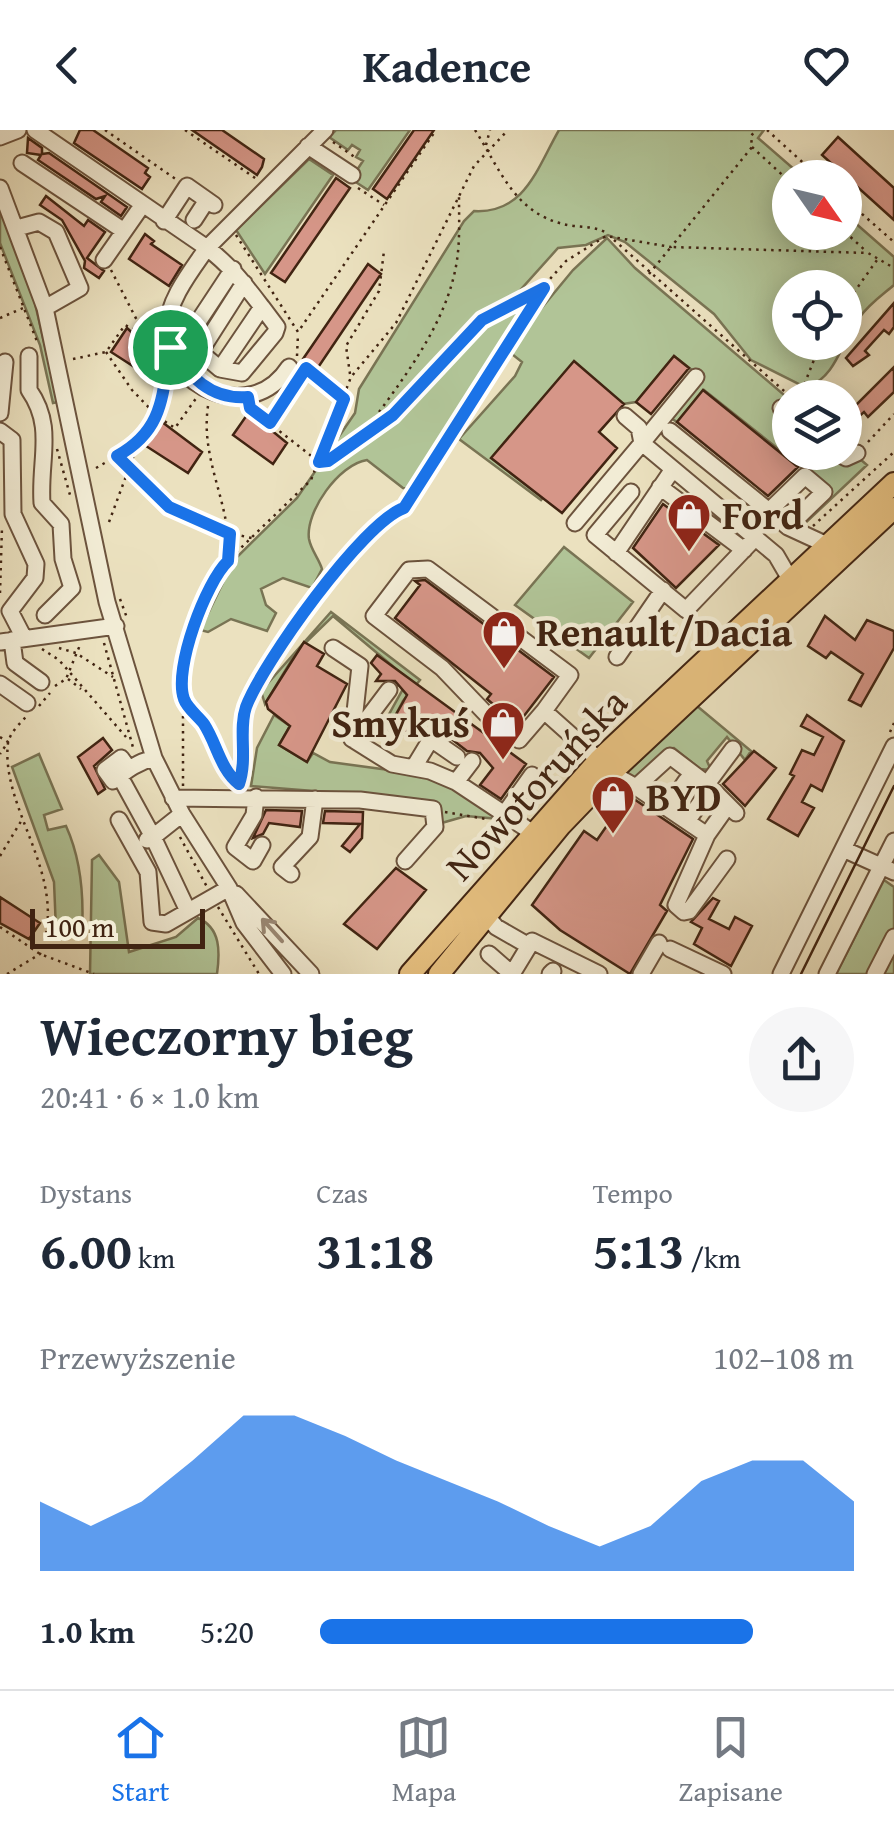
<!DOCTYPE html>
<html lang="pl">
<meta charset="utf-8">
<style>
body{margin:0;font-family:"Gentium Book Plus",serif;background:#f6f6f7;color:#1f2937;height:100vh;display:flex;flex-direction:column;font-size:38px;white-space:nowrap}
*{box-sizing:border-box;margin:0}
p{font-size:32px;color:#747a83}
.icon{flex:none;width:55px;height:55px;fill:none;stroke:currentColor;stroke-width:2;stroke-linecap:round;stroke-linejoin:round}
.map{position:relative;height:844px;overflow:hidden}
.side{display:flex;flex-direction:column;background:#fff;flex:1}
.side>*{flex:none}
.needle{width:65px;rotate:124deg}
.tools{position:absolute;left:772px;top:30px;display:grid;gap:20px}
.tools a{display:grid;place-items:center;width:90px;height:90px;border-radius:50%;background:#fff;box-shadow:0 5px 25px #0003;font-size:50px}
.scale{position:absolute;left:30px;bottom:25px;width:175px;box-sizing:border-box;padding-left:10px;border:5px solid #412412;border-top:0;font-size:28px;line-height:35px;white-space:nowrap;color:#412412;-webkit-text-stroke:8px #f2ecd5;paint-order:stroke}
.pin{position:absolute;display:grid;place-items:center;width:85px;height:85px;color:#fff;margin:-42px;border:5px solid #fff;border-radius:50%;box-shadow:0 2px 10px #0007}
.round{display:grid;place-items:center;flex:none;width:105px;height:105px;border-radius:52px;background:#f6f6f7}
.head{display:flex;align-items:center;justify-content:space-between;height:170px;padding:0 40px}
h1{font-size:55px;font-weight:700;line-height:75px}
.metrics{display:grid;grid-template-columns:repeat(3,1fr);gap:15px;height:170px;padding:10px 40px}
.metrics div{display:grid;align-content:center}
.metrics b{font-size:50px;font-weight:700}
.metrics small{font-size:28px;font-weight:400}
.metrics p{font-size:28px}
.chart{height:280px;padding:20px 40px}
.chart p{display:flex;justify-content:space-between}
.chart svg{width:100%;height:180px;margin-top:10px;fill:#1a73e8;opacity:.7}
ul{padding:0 40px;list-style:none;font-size:32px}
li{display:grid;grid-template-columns:160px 120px 1fr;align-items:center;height:75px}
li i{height:25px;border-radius:12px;background:#1a73e8}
header{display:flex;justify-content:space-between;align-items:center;height:130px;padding:0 40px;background:#fff;font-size:45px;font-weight:700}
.menu{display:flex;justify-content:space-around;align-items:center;height:140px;border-top:2px solid #e0e1e3;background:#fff;font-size:28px;color:#747a83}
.menu a{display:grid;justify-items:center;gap:5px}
.menu .current{color:#1a73e8}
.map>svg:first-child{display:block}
</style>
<header><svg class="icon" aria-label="back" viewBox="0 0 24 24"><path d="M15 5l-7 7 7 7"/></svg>Kadence<svg class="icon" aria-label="heart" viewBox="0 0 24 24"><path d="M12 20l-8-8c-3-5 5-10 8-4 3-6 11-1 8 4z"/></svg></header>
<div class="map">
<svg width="894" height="844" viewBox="0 0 894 844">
<rect width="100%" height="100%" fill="#ebe1bf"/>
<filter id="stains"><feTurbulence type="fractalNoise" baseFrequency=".002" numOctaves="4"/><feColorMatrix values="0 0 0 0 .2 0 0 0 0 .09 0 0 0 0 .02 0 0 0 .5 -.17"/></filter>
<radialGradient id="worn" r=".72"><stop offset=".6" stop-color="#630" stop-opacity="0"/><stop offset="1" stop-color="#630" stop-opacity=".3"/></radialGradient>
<!-- green -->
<path fill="#b1c497" stroke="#797454" stroke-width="2.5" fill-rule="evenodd" d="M336,0h74l-42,60 -17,-11 12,-18 -7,-4 4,-7 -8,-5 -4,5 -19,-13z
M559,0h205l-6,8 45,39 -13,1v54h55v-18l49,43v28c-13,11 -25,19 -35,33 -19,26 -21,56 -52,70l-56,-28 -37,-46 -89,-72 -17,-7 -22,10 -28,3 -43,48 2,21 -77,124 -19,49 -18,-2 -36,-28c-28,4 -62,52 -58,79 2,11 10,20 13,30l-10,19 -29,-10 -22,11 5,16 10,8 -9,18 -36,-12 -23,13 -8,-2 34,-70 63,-62 58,-85 4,-24 105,-168 10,-10c51,3 63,-43 85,-81zM790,158h55v54h-55z
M309,29l24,16 -68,99 -29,-44z
M0,76l33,89 25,107 -5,1 -13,-58 -40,-102z
M607,108l28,30 155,132v52h55v-6l22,19 -67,63 -2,-4 33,-33 -127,-101 -27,32 -6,-4 32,-39 -29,-23 -38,46 -13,2 -82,96 -82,-61 56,-63 7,-14 -15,-12 66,-80z
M564,417l69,55 -44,56 -74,-53z
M331,482l89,68 -17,21 -20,38 -6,-3 27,-49 -2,-8 -6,9 -10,-4 2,-4 6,4 8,-10 -69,-58 -36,35 -32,53 -4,-13z
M697,576l54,45 -6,9 -18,-23 -20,24 4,9 -11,-1 -26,-21 -39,33h-7l-4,-12z
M274,585l16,11 -11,19 28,17 6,-9 17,9 96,13 28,12 46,32 -34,-3 -28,8v-5l-74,-24 -113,-9 6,-38z
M39,624l23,55 -18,6 4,15 18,-4c15,33 18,69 16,105l-26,-1 -2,-48 -42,-115z
M99,725l20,27 10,70 47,-15 22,-19c23,10 22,34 19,56h-127l2,-114z
M884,750l10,7v87h-58z"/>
<!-- building -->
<path fill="#d69688" stroke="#412412" stroke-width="2.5" d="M80,0h13l55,38 -3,5 5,4 -8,12 -68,-46z
M192,0h30l42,29 -2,8 -5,8z
M414,0h20l-47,69 -14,-10z
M838,7l56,51v32l-72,-65z
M28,8l14,10v6l7,-1 78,54 -6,9 -20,-14 4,-6 -9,3 -58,-39 3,-5 -14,-2z
M336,48l14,10 -65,94 -14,-9z
M46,66l38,30 4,-6 17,12 -18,26 17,13 -5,7 -15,-10 1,-7 -23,-41 -22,-15z
M145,104l9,7 -3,3 31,21 -13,21 -40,-27z
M368,134l13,10 -64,95 -14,-10z
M894,173v24l-5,7 -5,-4 -19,21 4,4 -16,11 -7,-8z
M127,198l37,34 -11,17 -42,-27z
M674,226l15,12 -38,46 -15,-12z
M574,231l50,43 -25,28 18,16 -55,65 -71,-55z
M894,237v25l-26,25 -4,-5 -7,6 -7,-7z
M703,260l95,77 -30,29 -91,-74z
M249,282l38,31 -14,21 -40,-29z
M162,292l40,30 -14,21 -42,-27z
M663,374l56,41 -43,43 -43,-40z
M425,450l129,97 -37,48 -30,-26 4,-5 -96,-76 25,-33 -5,-4z
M825,486l30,24 12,-20 27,11v17l-33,58 -12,-6 14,-26 -32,-22 -5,6 -18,-12z
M304,512l20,12 -7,12 30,18 -40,78 -28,-17 11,-19 -22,-17 -2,-7z
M377,525l149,109 -25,35 -21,-14 13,-17 -13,-15 -13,-2 -49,-38 -13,22 -16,-8 18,-32 -12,-14h-19l5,-7 -10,-11z
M807,585l37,26 -22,50 -11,-6 -9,17 12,6 -16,28 -30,-17 26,-43 -4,-2 12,-24 12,5 9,-18 -22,-11z
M103,608l9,12 -18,16 11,23 -7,5 -20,-37z
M754,621l22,17 -31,38 -22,-22z
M628,665l65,44 -33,66 7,6 -37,63 -70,-44 -28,-25 52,-74 13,9z
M266,680l36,1 -2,16 -31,-4 -6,11 -10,4z
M325,681l38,1 -1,26 -12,14 -8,-6 18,-22 -37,-1z
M396,738l30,22 -49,59 -33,-25z
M0,767l40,26 -11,16 -29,-16z
M713,768l6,3 -10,18 20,10 6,-12 17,9 -21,40 -37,-22 8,-16 -11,-6z"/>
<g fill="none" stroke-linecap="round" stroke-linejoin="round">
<defs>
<path id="minor" d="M35,0l172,118 118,-118
M0,7l18,-7
M308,16l44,29
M22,33l102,68
M0,58l45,120 62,294 47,156 28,56 47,74 15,35 39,51
M194,90l13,-20
M164,91l23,-35 27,19
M17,98l22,-6 17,10 24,56 -35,20
M104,130l37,-53
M244,153l-44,69 20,17 42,-62c-17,-22 -32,-42 -55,-59 -16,23 -40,53 -40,82 -2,55 83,97 122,37
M198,192l35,-53
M29,226v34c26,37 10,69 13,113l19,21 2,35 9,29 -27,27
M220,239l22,4 33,-40 2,-6 -15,-20
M696,247l-54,66 134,112 14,24
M781,278l9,7
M0,283l5,-51
M0,301l12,9 1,74 23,50 -1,14 -25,33 14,27
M670,301l99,80
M835,322l11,6 11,-5
M660,357l84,63
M631,362l-36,43 91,75 70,-73
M575,393l67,-80 -3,-15 -14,-12
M788,397l-19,-16 36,-35 19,16 -36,35 39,18
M616,423l57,-84
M12,510l3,23 26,19
M0,512l116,-16
M333,518l27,18 -8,73 40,25 38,7 26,11 77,51
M617,527l46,-67
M0,554l27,19
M544,581l26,-36 -142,-106 -19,1 -35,46 68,52 47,49 30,23 25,-29 55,49
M352,609l37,-49
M414,637l17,-28 26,18
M129,639l-8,-11 -16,12 8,11c13,-10 24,-19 41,-23
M611,643l25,14 34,-31 37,28 26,-35
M456,652l16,-21
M124,654l29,53 -6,3
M707,654l29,29
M636,657l71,48 -31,70 8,7 5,-1 38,-52
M256,667l-2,18 -19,32 18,14 9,-16
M173,668l187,2 73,9 2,18 -30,34
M668,677l18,-26
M505,683l27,-38
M182,684l-29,23 34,72
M119,690l29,52 4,50 14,2 63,-36
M688,690l17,-24
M707,705l17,-24
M843,719l51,23
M291,744l-9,-7 28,-30 5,-38
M236,764l75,80
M480,778l16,19 33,19
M670,819l53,25
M489,824l23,20
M512,844l20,-33 67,33
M550,844l3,-3
M641,844l18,-31
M781,844l113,-228
M827,844l67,-133
M875,844l19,-37"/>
<path id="major" d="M410,844l189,-214 295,-277
M439,844l122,-149 50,-52 283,-265"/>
</defs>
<!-- minor casing -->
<use href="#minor" stroke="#6c533d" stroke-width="19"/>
<!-- major casing -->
<use href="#major" stroke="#412412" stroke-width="24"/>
<!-- path -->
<path stroke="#412412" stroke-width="2.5" stroke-dasharray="2.5 5" stroke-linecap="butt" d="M105,0l72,50
M185,0l73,50
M475,0c25,39 39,82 88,94 14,4 33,1 45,10
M767,0l53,48
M333,12l23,16
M486,15l4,-15
M752,17l38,35
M358,58l26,17
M845,69l49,43
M845,102l22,20
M236,105l62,97 138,-202
M614,110l178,158
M0,117l38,97
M111,140l31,60
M649,144l22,-27 197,6 26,15
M845,175l32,-45
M0,188l23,-10
M106,222l26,38 25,26
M297,226l1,-22
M73,229l33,-7 19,-27 14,7 15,-14
M304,236l40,33
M350,244l-4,-28 33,-55 5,-40
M799,268l22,-56
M208,276c-8,55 23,96 21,153
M250,278l69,54 9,-1 65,-46 88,-95 62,-32
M158,285l8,-46
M271,291l34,-52
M366,300c36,-50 82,-107 91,-170 3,-20 2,-42 2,-63
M868,312l26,-28
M57,319l13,46
M117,327c39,42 77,70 135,81
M96,338l42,-24 20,-27 17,11 22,-31
M109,392l29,-78
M813,396l81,-74
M0,463l2,-66
M120,469l7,19
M104,513l30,108
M59,518l17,5 37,24
M42,519l17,11 67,77
M68,549l13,10
M55,556l11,-7 14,-34
M185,570c19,24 34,68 55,84
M39,576l11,-13
M890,602l4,-9
M0,607l8,5 -8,12
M238,655c11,-26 0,-52 8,-77 13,-41 119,-186 158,-200l146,-229 16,-18 40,-25 65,11 81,-100 -1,-11 5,-6
M183,656v-107l13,-64 22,-45 93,-90 40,-103 45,-54 78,-157 34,-36
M445,682l41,7
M180,707l27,50
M0,726l23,-38
M218,777l41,67
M0,797l40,27 54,20
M7,844l33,-20c31,-77 -40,-143 -32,-211 2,-10 11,-19 18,-26"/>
<!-- minor -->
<use href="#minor" stroke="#f2ecd5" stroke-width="15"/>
<!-- major -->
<use href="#major" stroke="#e6c080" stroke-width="20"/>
<!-- tram -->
<path stroke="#412412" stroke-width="2.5" d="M801,844l93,-188"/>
</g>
<!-- one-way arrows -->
<defs><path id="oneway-shaft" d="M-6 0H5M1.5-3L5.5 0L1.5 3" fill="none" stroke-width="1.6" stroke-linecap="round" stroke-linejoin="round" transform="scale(2.5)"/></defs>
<use stroke="#9a8874" href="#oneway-shaft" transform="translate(272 800) rotate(-132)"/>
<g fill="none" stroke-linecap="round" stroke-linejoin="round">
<defs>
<path id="route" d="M544,158l-140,220c-41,14 -142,156 -158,199 -8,23 2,51 -7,77 -19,-15 -22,-40 -35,-60 -6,-8 -17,-16 -20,-25 -11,-30 22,-117 44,-138l2,-27 -61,-27 -52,-51c47,-26 45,-60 53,-109 19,29 40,53 78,50l2,11 20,15 36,-55 38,31 -25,63 9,-1 65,-46 89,-95z"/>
</defs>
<!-- route casing -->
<use href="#route" stroke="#fff" stroke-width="20"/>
<!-- route -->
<use href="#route" stroke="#1a73e8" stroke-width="12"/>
</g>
<!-- icons -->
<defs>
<symbol id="shop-pin" viewBox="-11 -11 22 30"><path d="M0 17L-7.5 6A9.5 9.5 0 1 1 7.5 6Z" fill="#8f2418" stroke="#f2ecd5"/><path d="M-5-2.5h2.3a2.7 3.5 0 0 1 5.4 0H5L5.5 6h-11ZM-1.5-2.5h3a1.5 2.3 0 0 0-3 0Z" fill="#fff"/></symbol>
</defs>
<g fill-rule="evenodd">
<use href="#shop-pin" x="664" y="360" width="50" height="68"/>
<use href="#shop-pin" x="479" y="477" width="50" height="68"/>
<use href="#shop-pin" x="478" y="568" width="50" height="68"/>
<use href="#shop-pin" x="588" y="642" width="50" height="68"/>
</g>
<g text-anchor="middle" stroke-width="9" stroke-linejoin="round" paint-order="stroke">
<!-- poi labels -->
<g font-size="40" font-weight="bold" fill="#412412" stroke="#f2ecd5" text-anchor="start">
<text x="722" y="399">Ford</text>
<text x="536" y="516">Renault/Dacia</text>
<text x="470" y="607" text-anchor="end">Smykuś</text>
<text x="646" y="681">BYD</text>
</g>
<!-- street labels -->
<g font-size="40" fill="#412412" stroke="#f2ecd5">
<text transform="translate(536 654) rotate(-47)" y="14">Nowotoruńska</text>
</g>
</g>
<rect width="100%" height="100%" filter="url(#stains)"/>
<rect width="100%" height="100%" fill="url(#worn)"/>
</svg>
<div class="tools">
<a><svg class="needle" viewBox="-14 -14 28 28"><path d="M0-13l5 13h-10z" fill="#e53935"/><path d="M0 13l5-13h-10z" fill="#747a83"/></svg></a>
<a><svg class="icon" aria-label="locate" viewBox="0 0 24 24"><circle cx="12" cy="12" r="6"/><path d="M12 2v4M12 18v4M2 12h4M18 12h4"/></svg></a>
<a><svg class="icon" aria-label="layers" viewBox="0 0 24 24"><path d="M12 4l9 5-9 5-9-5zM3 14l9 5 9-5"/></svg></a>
</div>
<div class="scale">100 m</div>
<div class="pin" style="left:170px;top:217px;background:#1e9e55"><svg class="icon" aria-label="arrive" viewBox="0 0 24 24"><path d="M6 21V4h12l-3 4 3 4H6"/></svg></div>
</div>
<section class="side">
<div class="head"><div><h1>Wieczorny bieg</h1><p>20:41 · 6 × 1.0 km</p></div><a class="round"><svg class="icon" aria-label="share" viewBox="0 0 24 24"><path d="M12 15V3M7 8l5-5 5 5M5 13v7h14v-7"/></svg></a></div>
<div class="metrics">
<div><p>Dystans</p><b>6.00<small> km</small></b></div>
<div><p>Czas</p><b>31:18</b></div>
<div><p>Tempo</p><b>5:13<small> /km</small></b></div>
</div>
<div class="chart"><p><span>Przewyższenie</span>102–108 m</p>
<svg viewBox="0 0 160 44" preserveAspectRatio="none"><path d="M0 44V27L10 33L20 27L30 17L40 6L50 6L60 11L70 17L80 22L90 27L100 33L110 38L120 33L130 22L140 17L150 17L160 27V44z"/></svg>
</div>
<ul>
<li><b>1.0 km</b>5:20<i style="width:81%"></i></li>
</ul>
</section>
<nav class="menu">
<a class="current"><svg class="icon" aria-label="home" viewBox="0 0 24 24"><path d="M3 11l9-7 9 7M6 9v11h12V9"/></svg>Start</a>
<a><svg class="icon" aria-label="map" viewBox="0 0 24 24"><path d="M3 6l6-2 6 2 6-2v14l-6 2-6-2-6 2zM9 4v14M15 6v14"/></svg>Mapa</a>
<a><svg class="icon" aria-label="saved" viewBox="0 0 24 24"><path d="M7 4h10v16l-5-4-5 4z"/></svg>Zapisane</a>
</nav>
